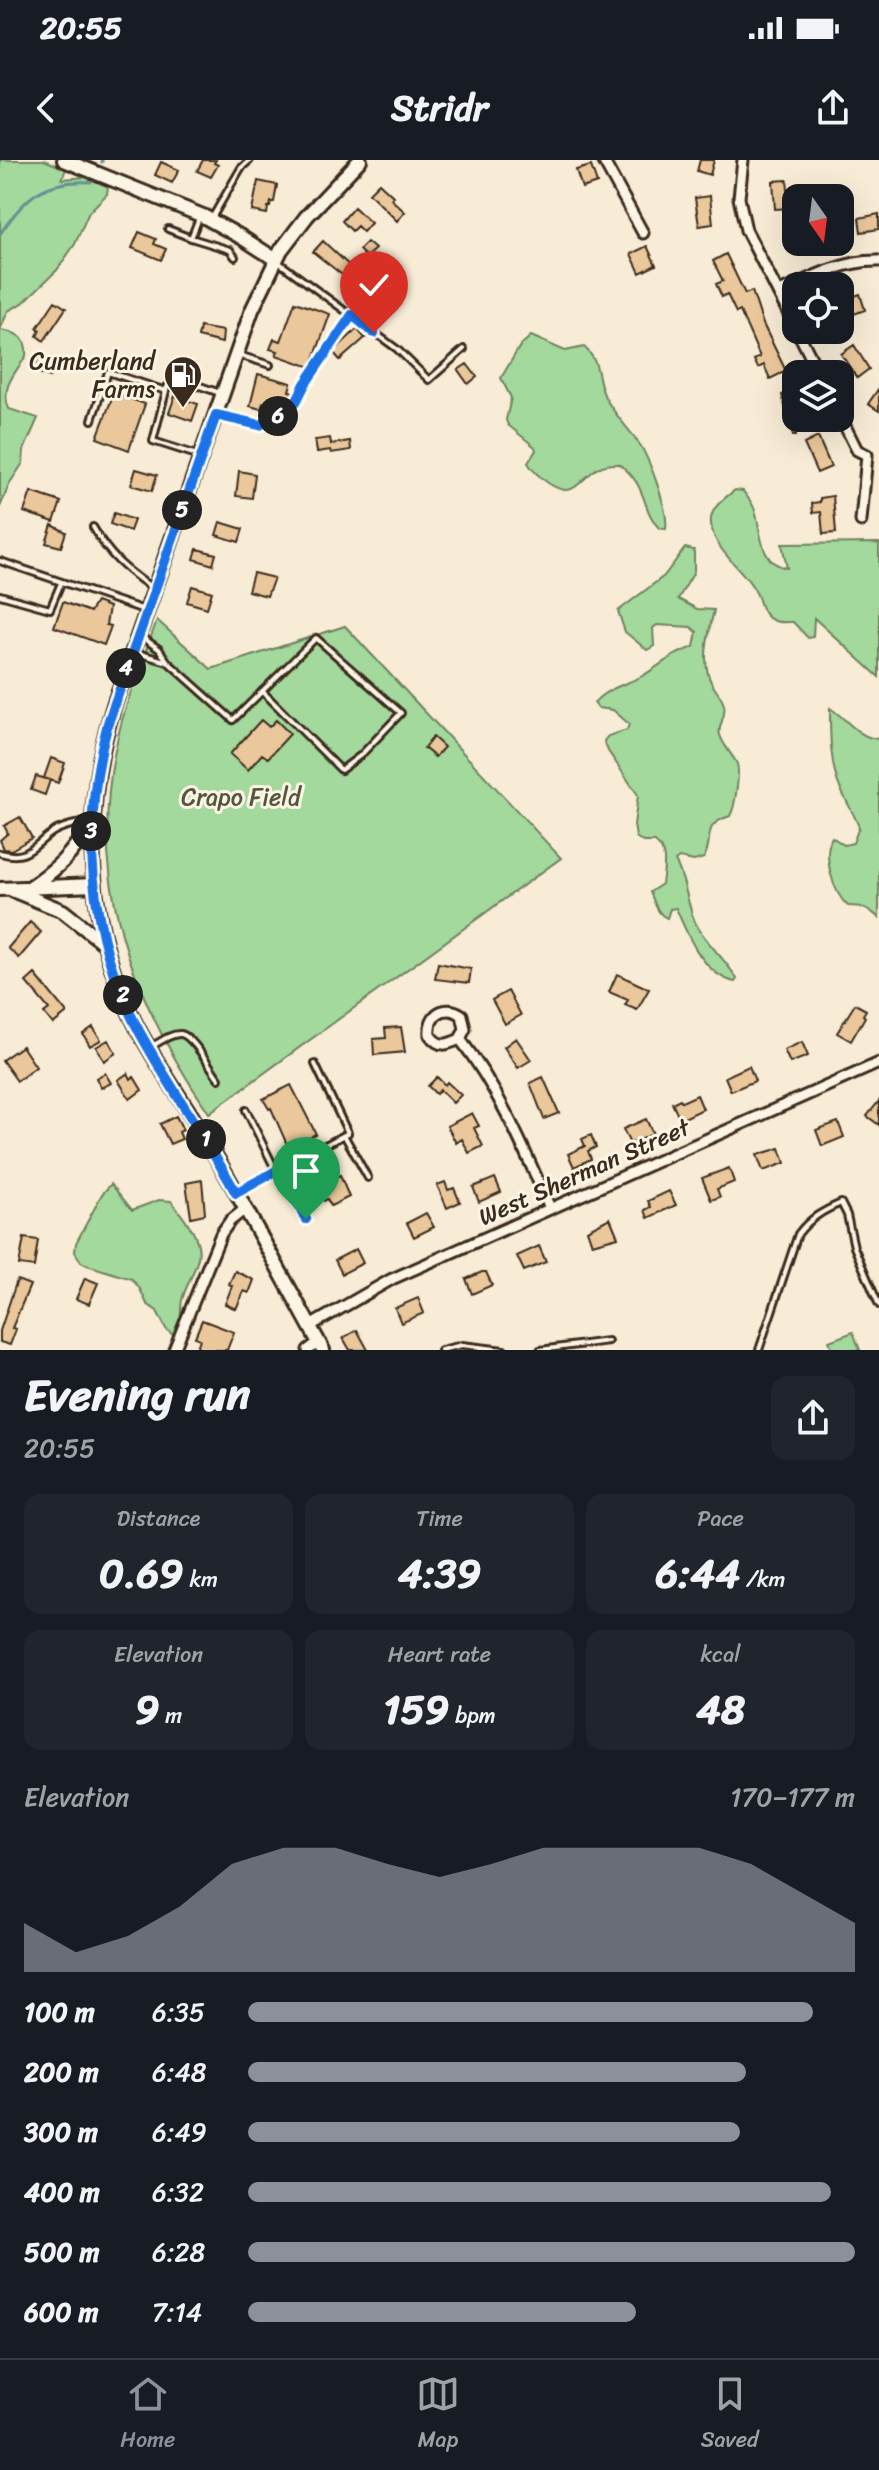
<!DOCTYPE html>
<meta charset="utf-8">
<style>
body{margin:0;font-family:Sriracha,sans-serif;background:#20242c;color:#f1f3f6;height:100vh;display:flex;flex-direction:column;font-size:30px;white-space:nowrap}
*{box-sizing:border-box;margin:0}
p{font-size:26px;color:#9ea1a6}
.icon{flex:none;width:44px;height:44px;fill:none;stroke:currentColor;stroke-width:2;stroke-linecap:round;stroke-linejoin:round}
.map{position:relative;height:1190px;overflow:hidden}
.details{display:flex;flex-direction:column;background:#171b24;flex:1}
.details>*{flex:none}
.needle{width:52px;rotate:166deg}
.controls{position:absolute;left:782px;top:24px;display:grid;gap:16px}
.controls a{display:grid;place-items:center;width:72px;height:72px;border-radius:16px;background:#171b24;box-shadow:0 8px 32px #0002;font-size:40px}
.pin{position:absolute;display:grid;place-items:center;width:68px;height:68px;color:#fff;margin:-82px -34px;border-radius:50% 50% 50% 0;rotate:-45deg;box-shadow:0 0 8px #0007}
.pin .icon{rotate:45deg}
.km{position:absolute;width:40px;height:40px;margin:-20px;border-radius:50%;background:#222;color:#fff;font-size:22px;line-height:40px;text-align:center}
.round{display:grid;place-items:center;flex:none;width:84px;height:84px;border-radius:16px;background:#20242c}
.summary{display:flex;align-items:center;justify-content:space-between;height:136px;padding:0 24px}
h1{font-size:44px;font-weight:700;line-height:60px}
.figures{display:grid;grid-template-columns:repeat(3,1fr);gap:12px;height:136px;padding:8px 24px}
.figures div{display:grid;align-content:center;border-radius:16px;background:#20242c;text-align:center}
.figures b{font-size:40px;font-weight:700}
.figures small{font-size:22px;font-weight:400}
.figures p{font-size:22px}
.chart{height:224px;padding:16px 24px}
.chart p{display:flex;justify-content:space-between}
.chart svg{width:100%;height:144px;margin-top:8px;fill:#8c9099;opacity:.7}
ul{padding:0 24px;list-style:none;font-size:26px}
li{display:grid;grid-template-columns:128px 96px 1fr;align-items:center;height:60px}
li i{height:20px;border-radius:10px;background:#8c9099}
.status{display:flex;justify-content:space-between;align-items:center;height:56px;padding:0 40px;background:#171b24;direction:ltr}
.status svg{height:22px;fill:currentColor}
header{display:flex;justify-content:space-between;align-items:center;height:104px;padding:0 24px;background:#171b24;font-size:36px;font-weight:700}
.tab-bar{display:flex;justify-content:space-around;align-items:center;height:112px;border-top:2px solid #363941;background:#171b24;font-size:22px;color:#9ea1a6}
.tab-bar a{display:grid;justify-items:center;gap:4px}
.tab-bar .selected{color:#8c9099}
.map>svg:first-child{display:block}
</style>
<div class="status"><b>20:55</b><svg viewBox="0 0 49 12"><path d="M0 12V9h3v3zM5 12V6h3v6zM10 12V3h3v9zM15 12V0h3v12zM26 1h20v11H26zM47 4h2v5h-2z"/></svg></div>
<header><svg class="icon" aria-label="back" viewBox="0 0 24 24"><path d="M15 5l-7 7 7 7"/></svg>Stridr<svg class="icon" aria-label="share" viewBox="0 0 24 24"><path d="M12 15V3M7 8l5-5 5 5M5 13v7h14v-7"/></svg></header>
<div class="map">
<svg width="879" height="1190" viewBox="0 0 879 1190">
<rect width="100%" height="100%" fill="#f8ecd6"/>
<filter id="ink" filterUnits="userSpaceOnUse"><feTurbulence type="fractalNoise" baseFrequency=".0125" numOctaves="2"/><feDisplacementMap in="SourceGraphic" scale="16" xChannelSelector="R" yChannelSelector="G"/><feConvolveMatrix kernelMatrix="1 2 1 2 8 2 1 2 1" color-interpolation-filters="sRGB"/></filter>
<g filter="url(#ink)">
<!-- green -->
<path fill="#a3d99d" stroke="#6f825e" stroke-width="2" d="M0,0h44l22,9 -4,10 36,-3 10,10 -1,8 -18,18 -14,32 -18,26 -34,33 -15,8 -8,19c16,2 28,7 26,26 -11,17 -26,32 -17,53l29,9 -14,32 -1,13 -13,20 -10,24z
M531,176l34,15 19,-4c17,15 12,31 21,50 9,17 22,30 33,45 11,15 31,69 28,87l-7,-1c-18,-19 -11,-43 -40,-64 -24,-1 -27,10 -44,23 -15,11 -40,-13 -47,-24l8,-13 -1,-3 -27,-22 -2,-5 5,-22 -10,-20 19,-32z
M735,330l8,1c4,6 9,11 11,17 9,23 3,55 33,60l-5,-24 97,-1v134l-65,-59 -1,19 -5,1 -15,-16c-5,0 -14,1 -18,-1 -12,-4 -14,-15 -17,-24 -10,-26 -44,-44 -47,-73 -2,-16 13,-25 24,-34z
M685,388l9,2v22l-16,27 19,10 17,1c-5,23 -14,51 -2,74 4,7 10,13 12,21 3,12 -7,20 -4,30 3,10 11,18 16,27 5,7 -1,46 -6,54 -30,10 -15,20 -26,42l-10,3 -15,-3 -4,3c11,19 11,40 20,61 10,21 30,36 42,57l-2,3c-32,-7 -48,-48 -59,-74l-6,1 -3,9c-10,-4 -13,-17 -17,-26l12,-8c2,-15 6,-32 -7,-42h-12l-7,-5 -2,-12 4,-30 -30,-44 -4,-10 4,-5 19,-6 2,-6 -16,-14 -15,-2 -4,-5c11,-15 35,-19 50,-28 18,-11 30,-22 50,-28l3,-15 -6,-5 -34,-2 -4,3 1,18 -7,4 -22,-18 -7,-21 46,-35z
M157,460l54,49 134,-43 216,232 -352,255c-77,-113 -123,-234 -92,-372 9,-42 26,-81 40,-121z
M830,548c16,10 29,31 49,31v179c-11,-10 -16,-12 -31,-12 -15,-13 -26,-51 -16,-69l12,8 9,-2 6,-16c-6,-16 -18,-34 -22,-47 -7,-23 -7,-49 -7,-72z
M111,1024l21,26 27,-10 12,1c11,15 32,37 27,57 -3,14 -12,27 -16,42 -3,13 2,26 -8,36l-8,-7 -9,-18 -10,-7 -7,-15 -8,-10 -45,-14 -6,-3 -6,-10 1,-9 26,-49z
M853,1172l7,18h-27l-4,-9z"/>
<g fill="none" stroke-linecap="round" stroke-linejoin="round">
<!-- stream -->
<path stroke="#679092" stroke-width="3" d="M102,2v-2
M0,74c25,-37 44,-55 91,-52"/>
</g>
<!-- building -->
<path fill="#eac89b" stroke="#3b2a1e" stroke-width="2" d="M203,0h13l-2,3 4,2 -7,12 -14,-6z
M700,0h14l-4,15 -13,-4z
M161,2l18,8 -7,13 -17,-8z
M591,6l6,17 -15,5 -6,-18z
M787,20l3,28 -15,1 -2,-28z
M258,21l19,4 -3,17h-3l-1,5h-2l-1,7 -15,-3z
M379,23l14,13 -2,3 14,13 -8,9 -28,-28z
M710,36l3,28 -14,2 -4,-28z
M354,47l17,16 -8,9 -6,-6 -5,5 -10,-10z
M879,54v15l-18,3 -2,-14z
M139,72l17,7 -2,5 12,5 -5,11 -29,-12z
M323,81l31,29 -8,8 -33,-26z
M367,82l8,7 -9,8 -7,-7z
M795,82h27l-22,11z
M647,86l9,19 -16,8 -9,-19z
M726,94l19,40 7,-3 11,33 23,47 -16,8 -6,-14 -6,3 -4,-8 6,-3 -20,-46 -4,2 -9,-19 -5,3 -6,-13 7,-3 -10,-20z
M358,132l23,25 -8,8 -23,-25z
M860,134l5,16 -25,9v-18z
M55,141l11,7 -22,33 -7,-5 3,-6 -3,-2z
M295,142l35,12 -19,53 -35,-12 2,-4 -8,-2 4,-10 7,2z
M200,167l23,4 -1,12 -24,-6z
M357,169l8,9 -25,22 -7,-8z
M854,185l15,24 -12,9 -16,-24z
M38,198l17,6 -5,13 -17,-6z
M467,204l10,13 -9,7 -10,-14z
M258,214l33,9 -2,8 5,1 -2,7 -7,3 -4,6 -18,-5 -2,6 -11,-3z
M879,228v23l-11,-7z
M796,231v45h-3l-11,-41z
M114,233l31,11 -16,46 -32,-12z
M175,236l23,8 -6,17 -23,-8z
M818,277l13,30 -14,6 -13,-29z
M330,278l1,6 19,-3 1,9 -20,3 -1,-3 -13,2 -2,-12z
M136,309l21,6 -5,16 -21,-6z
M239,311l16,3 -3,24 -16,-2z
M31,332l30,10 -7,20 -30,-10z
M833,336l3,37 -13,1 -2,-22 -8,1 -1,-10 8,-1v-4z
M114,353l20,7 -4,11 -20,-7z
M220,362l23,7 -4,13 -23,-7z
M52,365l14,7 -5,15 -15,-4z
M197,389l19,5 -3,11 -19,-6z
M253,413l21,5 -7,18 -19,-5z
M192,426l20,6 -5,16 -20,-6z
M63,442l27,10 6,-10 13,5 -3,18 5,1 -7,19 -50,-18z
M261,560l8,7 7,-7 14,14 -22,24 -6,-4 -14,16 -18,-16z
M433,577l11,10 -9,10 -11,-9z
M51,598l14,5 -7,20 -14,-5z
M36,616l14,4 -5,15 -14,-5z
M20,657l12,21 -21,12 -7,-1 -4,-9 8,-7 -4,-7z
M30,762l11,10 -22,26 -11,-10z
M438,803l33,6 -2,14 -34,-4z
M35,814l32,39 -14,11 -9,-11 5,-4 -23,-27z
M617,814l32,15 -12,21 -12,-5 3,-5 -19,-8z
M508,831l13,24 -16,9 -13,-24z
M855,844l11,6 -3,5 2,2 -14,24 -14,-8z
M93,867l8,13 -11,6 -7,-12z
M401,867l4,25 -31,3 -1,-16 13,-1 -1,-10z
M516,878l15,22 -13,8 -14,-21z
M108,880l8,13 -12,8 -8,-14z
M802,882l6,14 -18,7 -6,-13z
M22,886l14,21 -19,14 -15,-21z
M749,906l6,15 -24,10 -6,-14z
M105,913l6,10 -10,5 -5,-10z
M128,913l3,6 3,-2 8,13 -12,9 -12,-19z
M437,917l8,8 2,-3 14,13 -8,8 -13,-13 -4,4 -8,-8z
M543,917l16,36 -15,6 -14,-36z
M291,925l25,49 -28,13 -17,-39 -2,1 -6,-10z
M697,935l6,14 -23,11 -8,-17 8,-4 2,3z
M879,941v24l-12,-9z
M472,953l7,13 -5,2 9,18 -14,7 -7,-14 -6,4 -9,-17z
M176,956l7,14 -4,2 3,7 -12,5 -10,-20z
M646,959l7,15 -23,10 -7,-15z
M838,962l6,15 -22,9 -6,-16z
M591,975l5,12 -8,4 3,8 -17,8 -6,-13 17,-8 -3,-7z
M780,988l5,15 -22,8 -6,-16z
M729,1008l5,14 -17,7 3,8 -9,3 -9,-22z
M334,1009l4,7 2,-1 9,22 -18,9 -4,-7 -3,2 -9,-22z
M495,1018l6,14 -22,10 -6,-15z
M202,1020l3,34 -14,3 -5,-34z
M445,1022l3,8 6,-2 6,14 -13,6 -10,-23z
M669,1031l7,14 -28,13 -3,-8 6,-3 -3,-6z
M426,1053l8,14 -20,10 -7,-14z
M610,1058l8,19 -26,7 -5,-14z
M24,1078l14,2 -4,27 -15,-2z
M539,1086l7,16 -22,9 -7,-15z
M356,1089l7,14 -21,11 -7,-14z
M235,1111l19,9 -5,13 -5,-2 -8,18 -11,-5 7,-18 -3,-2z
M482,1112h4l6,13 -20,9 -6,-15z
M85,1118l13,5 -9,21 -13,-5z
M17,1120l13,5 -18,43 4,1 -6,16 -10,-3v-11z
M418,1138l6,15 -23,10 -6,-15z
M202,1160l32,12 -7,18h-31l4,-11 -5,-2z
M357,1170l11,20h-18l-7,-12z"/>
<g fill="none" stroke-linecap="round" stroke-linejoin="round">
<defs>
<path id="lane" d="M199,58l-8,20 39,12 5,7
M212,58l29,-50 9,-8
M168,69l23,9
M277,101l120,88 32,31 35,-31
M239,195l31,10
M218,255l42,10 21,-10 15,-13 9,-18 47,-69
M92,260l16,-48 58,19
M200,296l-47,-15 14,-54 33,-1 20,7
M93,367c16,29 32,42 59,61
M0,401l144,49
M0,435l50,14 11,-26
M134,492l34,10 -9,-13 -19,-13
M168,502l65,58c28,-27 55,-55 83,-82l85,75 -40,42 -20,15 -79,-79
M0,693c29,8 32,-7 53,-21 10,-6 22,-8 32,-10
M150,887c9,-4 20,-14 31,-13 12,2 30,35 38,45
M246,950l30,61
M344,975l24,43
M280,1009l26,50
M238,1031l110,-58 -33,-69
M441,1190l21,-5 42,5
M540,1190l68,-9
M759,1190l39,-116c12,-16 25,-23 43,-31l6,12 7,32 25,58"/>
<path id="street" d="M603,0l40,73
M743,0l-4,38 7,32 50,98
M778,133c31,-15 66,-33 101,-32
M797,170l22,44
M840,256l17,34 10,5 -6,66
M460,879l5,-10 -3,-14c-18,-12 -34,0 -32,20 9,13 17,10 30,4 40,52 64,110 90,169
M310,1166l82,-47 487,-216
M174,1190l47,-116 9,-13 15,-12
M308,1190l11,-8"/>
<path id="secondary" d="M64,0l139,56 38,21 34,22
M0,729l94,-4
M12,730l51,21 42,33
M26,730c29,-19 48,-36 64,-67
M323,1190c-37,-67 -73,-135 -112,-202 -23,-40 -51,-78 -73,-119 -53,-100 -58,-217 -24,-324l138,-395 29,-60 26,-34 53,-56"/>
</defs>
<!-- lane casing -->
<use href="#lane" stroke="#3b2a1e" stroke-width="10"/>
<!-- street casing -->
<use href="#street" stroke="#3b2a1e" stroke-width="15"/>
<!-- secondary casing -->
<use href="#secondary" stroke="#3b2a1e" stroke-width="18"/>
<!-- lane -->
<use href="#lane" stroke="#fcf5e5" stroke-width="4"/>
<!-- street -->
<use href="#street" stroke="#fcf5e5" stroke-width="9"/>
<!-- secondary -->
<use href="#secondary" stroke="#fcf5e5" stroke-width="12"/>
</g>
</g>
<g fill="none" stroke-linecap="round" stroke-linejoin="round" filter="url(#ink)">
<defs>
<path id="route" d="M306,1059l-26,-50 -44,24c-30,-55 -67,-107 -97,-162 -51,-94 -59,-206 -31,-308l108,-308 44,10 21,-10 15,-13 9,-18 47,-69 22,18"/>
</defs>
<!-- route casing -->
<use href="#route" stroke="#fff" stroke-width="16"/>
<!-- route -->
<use href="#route" stroke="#1a73e8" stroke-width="10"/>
</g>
<!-- icons -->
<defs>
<symbol id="fuel-pin" viewBox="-11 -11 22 30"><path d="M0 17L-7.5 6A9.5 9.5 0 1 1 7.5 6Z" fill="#3b2a1e" stroke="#fcf5e5"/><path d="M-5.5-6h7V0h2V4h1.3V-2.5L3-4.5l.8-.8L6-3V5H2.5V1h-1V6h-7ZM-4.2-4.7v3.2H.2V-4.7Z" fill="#fff"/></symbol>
</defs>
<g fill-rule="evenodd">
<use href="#fuel-pin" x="161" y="193" width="44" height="60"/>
</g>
<g text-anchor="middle" stroke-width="6" stroke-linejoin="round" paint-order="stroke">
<!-- poi labels -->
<g font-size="24" fill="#3b2a1e" stroke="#fcf5e5" text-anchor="end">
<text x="155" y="209">Cumberland<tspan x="155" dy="28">Farms</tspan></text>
</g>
<!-- park labels -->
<g font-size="24" fill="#55563e" stroke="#fcf5e5">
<text x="241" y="645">Crapo Field</text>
</g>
<!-- street labels -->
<g font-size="24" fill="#3b2a1e" stroke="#fcf5e5">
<text transform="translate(584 1012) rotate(-24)" y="8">West Sherman Street</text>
</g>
</g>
</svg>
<div class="controls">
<a><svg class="needle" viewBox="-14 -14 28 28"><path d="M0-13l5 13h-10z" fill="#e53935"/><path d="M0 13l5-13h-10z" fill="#9ea1a6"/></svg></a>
<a><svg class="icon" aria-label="locate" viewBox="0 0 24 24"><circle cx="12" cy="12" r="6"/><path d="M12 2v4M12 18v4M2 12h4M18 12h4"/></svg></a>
<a><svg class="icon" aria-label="layers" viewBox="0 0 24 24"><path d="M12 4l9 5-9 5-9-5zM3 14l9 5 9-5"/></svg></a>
</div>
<div class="pin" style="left:306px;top:1059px;background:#1e9e55"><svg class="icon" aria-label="arrive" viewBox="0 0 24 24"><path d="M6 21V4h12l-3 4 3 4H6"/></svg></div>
<div class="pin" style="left:374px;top:173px;background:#d93025"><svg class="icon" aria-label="check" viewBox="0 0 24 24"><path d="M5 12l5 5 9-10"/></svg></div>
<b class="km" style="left:206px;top:979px">1</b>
<b class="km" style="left:123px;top:835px">2</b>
<b class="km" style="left:91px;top:671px">3</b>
<b class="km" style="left:126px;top:508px">4</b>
<b class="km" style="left:182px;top:350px">5</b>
<b class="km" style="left:278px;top:256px">6</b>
</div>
<section class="details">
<div class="summary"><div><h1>Evening run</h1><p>20:55</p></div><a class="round"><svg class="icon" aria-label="share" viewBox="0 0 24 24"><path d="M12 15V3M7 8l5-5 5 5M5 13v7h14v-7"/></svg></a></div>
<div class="figures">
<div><p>Distance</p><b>0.69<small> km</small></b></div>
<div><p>Time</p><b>4:39</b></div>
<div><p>Pace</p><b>6:44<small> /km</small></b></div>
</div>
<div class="figures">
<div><p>Elevation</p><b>9<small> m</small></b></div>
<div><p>Heart rate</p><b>159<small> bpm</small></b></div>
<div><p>kcal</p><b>48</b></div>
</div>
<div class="chart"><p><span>Elevation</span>170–177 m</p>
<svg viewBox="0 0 160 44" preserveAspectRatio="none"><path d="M0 44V29L10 38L20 33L30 24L40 11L50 6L60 6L70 11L80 15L90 11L100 6L110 6L120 6L130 6L140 11L150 20L160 29V44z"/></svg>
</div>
<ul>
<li><b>100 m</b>6:35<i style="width:93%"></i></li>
<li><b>200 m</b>6:48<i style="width:82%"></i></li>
<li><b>300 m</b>6:49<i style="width:81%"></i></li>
<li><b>400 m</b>6:32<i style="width:96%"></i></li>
<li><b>500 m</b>6:28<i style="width:100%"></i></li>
<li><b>600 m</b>7:14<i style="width:64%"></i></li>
</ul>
</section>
<nav class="tab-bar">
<a class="selected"><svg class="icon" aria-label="home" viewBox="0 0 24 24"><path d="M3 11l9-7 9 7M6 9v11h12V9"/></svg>Home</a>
<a><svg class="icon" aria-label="map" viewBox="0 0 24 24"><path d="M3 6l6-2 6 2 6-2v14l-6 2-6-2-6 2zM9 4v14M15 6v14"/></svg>Map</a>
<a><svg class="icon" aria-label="saved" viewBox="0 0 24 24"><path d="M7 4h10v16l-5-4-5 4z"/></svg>Saved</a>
</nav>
